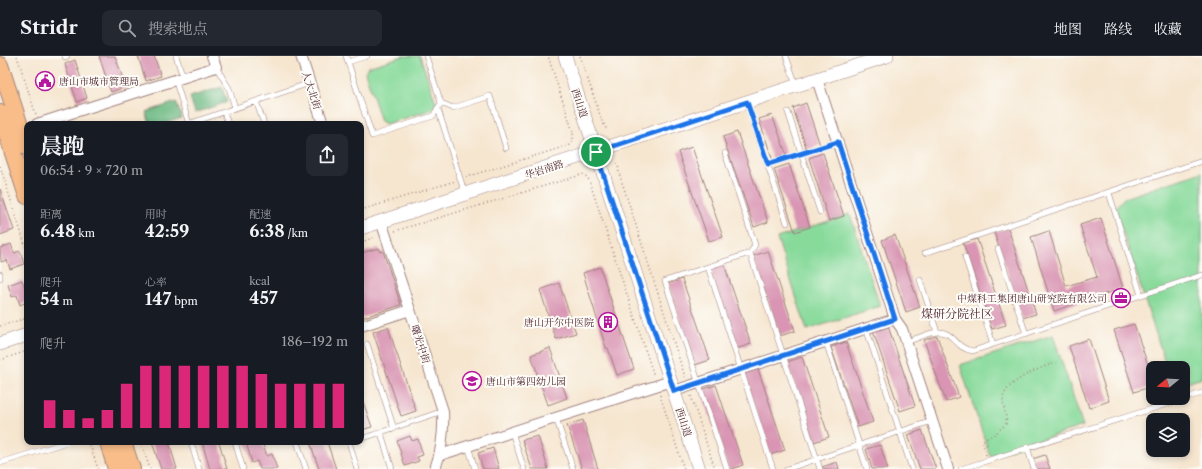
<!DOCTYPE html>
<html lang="zh">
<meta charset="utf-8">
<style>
body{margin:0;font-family:"Libre Caslon Text","Noto Serif SC",serif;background:#242831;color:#f1f3f6;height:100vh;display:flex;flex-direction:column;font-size:15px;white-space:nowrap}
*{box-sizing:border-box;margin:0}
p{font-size:13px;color:#9ea1a6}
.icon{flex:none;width:22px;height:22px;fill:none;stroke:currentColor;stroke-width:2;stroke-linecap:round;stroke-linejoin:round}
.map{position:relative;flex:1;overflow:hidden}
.side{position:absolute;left:24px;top:65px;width:340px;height:324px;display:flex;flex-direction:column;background:#171b24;border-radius:8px;box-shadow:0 2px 6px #0003}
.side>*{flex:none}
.needle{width:26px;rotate:252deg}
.fabs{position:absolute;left:1146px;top:305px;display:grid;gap:8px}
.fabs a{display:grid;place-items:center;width:44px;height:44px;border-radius:8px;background:#171b24;box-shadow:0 2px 6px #0003;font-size:20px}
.pin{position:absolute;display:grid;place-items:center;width:34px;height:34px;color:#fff;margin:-17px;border:2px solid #fff;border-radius:50%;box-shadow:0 1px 4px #0007}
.round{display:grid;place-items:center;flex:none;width:42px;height:42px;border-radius:8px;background:#242831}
.summary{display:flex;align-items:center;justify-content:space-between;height:68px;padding:0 16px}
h1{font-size:22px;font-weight:700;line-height:30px}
.metrics{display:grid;grid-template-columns:repeat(3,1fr);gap:6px;height:68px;padding:4px 16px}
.metrics div{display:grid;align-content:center}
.metrics b{font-size:17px;font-weight:700}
.metrics small{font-size:11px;font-weight:400}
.metrics p{font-size:11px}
.chart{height:112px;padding:8px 16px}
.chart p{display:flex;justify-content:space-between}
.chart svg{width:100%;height:72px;margin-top:4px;stroke:#db2777;stroke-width:6}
header{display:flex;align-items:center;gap:24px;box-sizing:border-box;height:56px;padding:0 20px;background:#171b24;border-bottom:1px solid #363941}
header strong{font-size:19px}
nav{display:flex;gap:22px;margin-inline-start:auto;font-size:14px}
.search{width:280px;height:36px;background:#242831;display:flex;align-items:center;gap:10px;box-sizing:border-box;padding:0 14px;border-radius:8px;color:#9ea1a6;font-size:15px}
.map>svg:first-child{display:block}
</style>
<header>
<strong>Stridr</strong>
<div class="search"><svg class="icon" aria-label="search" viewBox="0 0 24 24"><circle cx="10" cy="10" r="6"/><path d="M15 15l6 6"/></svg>搜索地点</div>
<nav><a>地图</a><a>路线</a><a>收藏</a></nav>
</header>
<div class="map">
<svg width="1202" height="413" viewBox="0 0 1202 413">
<rect width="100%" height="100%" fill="#fdfcf7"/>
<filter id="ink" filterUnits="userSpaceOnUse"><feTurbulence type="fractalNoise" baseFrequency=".025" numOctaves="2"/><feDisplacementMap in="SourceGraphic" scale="8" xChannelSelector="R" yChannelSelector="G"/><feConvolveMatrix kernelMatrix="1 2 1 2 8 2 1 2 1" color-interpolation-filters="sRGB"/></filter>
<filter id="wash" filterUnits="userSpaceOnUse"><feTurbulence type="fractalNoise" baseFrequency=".012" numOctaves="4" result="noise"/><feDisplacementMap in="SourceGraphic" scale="16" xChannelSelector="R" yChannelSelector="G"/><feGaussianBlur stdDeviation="0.9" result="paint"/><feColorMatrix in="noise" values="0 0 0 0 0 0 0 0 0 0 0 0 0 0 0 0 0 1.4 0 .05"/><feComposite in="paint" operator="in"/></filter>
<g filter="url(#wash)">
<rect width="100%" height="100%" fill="#f6e6d0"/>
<!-- green -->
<path fill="#88da9b" stroke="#697c63" d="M403,0h17l16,47 -3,6 -47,15 -5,-3 -16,-49 3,-5z
M1202,116v206l-19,6v-16h-16l-52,-160 9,-10z
M850,158l30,92 -73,24 -30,-92z
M1053,279l30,91 -93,30 -30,-91z"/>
<!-- forest -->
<path fill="#6eba83" stroke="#5c6c57" d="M222,31l5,15 -32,11 -5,-16z
M176,46l6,16 -19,6h-13l-4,-12z"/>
<g id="blocks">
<!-- building -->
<path fill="#d995b3" d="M99,0h16l11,31 -15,5z
M138,0h16l7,20 -15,5z
M75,4l12,38 -10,4 -12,-38z
M806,47l14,42 -13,5 -14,-42z
M772,59l15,41 -14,5 -14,-42z
M737,76l31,90 -14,5 -31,-90z
M692,91l31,90 -14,4 -31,-89z
M823,97l21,63 -15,5 -20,-63z
M789,108l21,63 -15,5 -21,-63z
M0,133l14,41 -14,5z
M1101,162l22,70 -69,23 -23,-74 18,-6 17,55 31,-9 -17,-52z
M1008,172l28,86 -14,4 -28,-86z
M895,179l25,72 -14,5 -24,-72z
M977,183l29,86 -14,4 -29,-86z
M11,188l3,9 6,-2 4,13 -14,5 -3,-9 -6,2 -1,-14z
M379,192l1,4 3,-1 18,54 -40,13v-65z
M768,195l27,80 -15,5 -27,-80z
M724,208l27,80 -15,5 -26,-80z
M600,211l34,102 -17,6 -9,-27h-2l-23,-75z
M682,223l28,81 -15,5 -27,-81z
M22,224l3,8h2v14l-7,3 -3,-10 -5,2 -4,-12z
M559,227l17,50 -20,6 -16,-49z
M1134,268l19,56v6l-19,6 -20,-62z
M888,270l27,80 -15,5 -27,-80z
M388,271l28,84 -15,5 -28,-84z
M937,280l22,61 -13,5 -22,-62z
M1089,283l20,62 -20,7 -20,-62z
M846,286l27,80 -15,5 -27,-80z
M550,292l17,50 -19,7 -17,-50z
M802,301l27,80 -15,5 -27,-80z
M758,313l27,81 -15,5 -27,-81z
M716,329l27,80 -11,4h-4l-27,-79z
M361,340l11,31 -11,3z
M583,364l15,49h-16l-15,-44z
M922,374l14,39h-16l-12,-34z
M410,380l2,5 6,-2 5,16 -6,2 2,4 -14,5 -8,-25z
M538,380l10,33h-16l-10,-29z
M152,386h17l8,27h-16z
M202,386h17l8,27h-17z
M246,386h16l5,14 5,-2 5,15h-17l-3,-8 -5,2z
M310,386h17l9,27h-17z
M880,389l8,24h-16l-6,-20z
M493,392l6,21h-16l-5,-16z
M1045,399l5,14h-14l-4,-10z
M837,406l2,7h-16l-1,-2z"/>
</g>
</g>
<g filter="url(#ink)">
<use href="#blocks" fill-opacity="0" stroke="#a0827e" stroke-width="1"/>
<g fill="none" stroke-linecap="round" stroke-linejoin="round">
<defs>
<path id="service" d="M176,0l7,21
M346,0l26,80 61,-20 8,-13 -15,-47
M786,0l10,29
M65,1l2,-1
M348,6l19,-6
M216,11l13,21 6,20
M175,23l14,45
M256,45l8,23
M747,46l40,121
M441,47l12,5 37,-12 16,52
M438,53l27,85
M224,56l4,12
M788,56l32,100
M188,68l122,-41
M725,97l30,92 -5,8 70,216
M768,108l70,-22
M1109,137l32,102
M998,193l28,85
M925,197l277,-92
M965,201l28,87
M708,211l65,202
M0,218v4
M920,224l17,52
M866,272l46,141
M826,286l41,127
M906,286c11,-3 28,-13 39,-9 11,4 11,15 28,18l229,-76
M367,288l27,85
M556,362l17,51
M512,376l12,37
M381,377l11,36
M361,383l82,-28
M191,386l8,27
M235,386l8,27
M297,386l9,27
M349,386l8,27
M468,390l7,23
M1027,391l7,22
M0,407l67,-21
M727,413l-62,-188 85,-28
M787,413l145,-48
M961,413l241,-76"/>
<path id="minor" d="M301,0l22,68
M37,68l179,-57 -4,-11
M381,165l62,190c1,21 -1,39 -8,58
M895,263l7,10 46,140
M361,270l49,-16
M674,335l221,-72 -78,-240
M440,399l231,-74"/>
<path id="tertiary" d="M565,0l134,413
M361,172l526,-172
M0,288l27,-9"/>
<path id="primary" d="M0,9l27,82
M0,57l27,83
M108,386l8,27
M123,386l9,27"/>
</defs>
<!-- service casing -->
<use href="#service" stroke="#a0827e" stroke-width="6"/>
<!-- minor casing -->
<use href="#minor" stroke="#a0827e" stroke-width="12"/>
<!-- tertiary casing -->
<use href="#tertiary" stroke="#a0827e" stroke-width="14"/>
<!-- primary casing -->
<use href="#primary" stroke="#a0827e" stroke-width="18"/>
<!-- path -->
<path stroke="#a0827e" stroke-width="1.5" stroke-dasharray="1 3" stroke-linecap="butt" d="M17,0l19,59
M580,0l22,65 5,9
M618,107l1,10 66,204
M0,110l27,85
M466,121l104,-32 3,-4v-9l-25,-76
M361,154l94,-29
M395,175l189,-57 5,6 65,196
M361,186l15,-5
M0,270l27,-8
M0,304l27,-9
M660,339l24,74
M691,340l24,73
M89,386l9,27
M141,386l9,27
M986,399l-4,-14 13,-7 11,-10c1,-9 -3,-16 -3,-25 1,-18 41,-33 55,-37"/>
<!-- service -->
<use href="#service" stroke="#fff" stroke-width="5"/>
<!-- minor -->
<use href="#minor" stroke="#fff" stroke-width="10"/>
<!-- tertiary -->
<use href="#tertiary" stroke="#fff" stroke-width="13"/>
<!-- primary -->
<use href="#primary" stroke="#f8bd89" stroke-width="16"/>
</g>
</g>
<g fill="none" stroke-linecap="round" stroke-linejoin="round" filter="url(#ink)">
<defs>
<path id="route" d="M747,46l21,62 70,-22 57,177 -221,72 -78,-239z"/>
</defs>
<!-- route casing -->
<use href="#route" stroke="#fff" stroke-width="8"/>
<!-- route -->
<use href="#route" stroke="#1a73e8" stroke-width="5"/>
</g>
<!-- icons -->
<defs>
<symbol id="civic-ring" viewBox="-11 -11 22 22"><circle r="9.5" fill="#fdfcf7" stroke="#b5179e" stroke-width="1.5"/><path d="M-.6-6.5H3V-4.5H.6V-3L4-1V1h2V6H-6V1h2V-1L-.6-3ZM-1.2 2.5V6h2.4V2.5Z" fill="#b5179e"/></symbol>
<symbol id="office-ring" viewBox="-11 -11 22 22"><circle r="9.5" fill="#fdfcf7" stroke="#b5179e" stroke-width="1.5"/><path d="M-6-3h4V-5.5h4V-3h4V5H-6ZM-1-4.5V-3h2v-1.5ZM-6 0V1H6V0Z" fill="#b5179e"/></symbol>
<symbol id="building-ring" viewBox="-11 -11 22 22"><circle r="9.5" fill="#fdfcf7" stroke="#b5179e" stroke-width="1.5"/><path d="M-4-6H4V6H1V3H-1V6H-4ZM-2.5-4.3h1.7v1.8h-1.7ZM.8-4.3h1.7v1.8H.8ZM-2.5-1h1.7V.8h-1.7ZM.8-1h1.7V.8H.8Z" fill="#b5179e"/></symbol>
<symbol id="school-ring" viewBox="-11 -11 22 22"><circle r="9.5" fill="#fdfcf7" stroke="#b5179e" stroke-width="1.5"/><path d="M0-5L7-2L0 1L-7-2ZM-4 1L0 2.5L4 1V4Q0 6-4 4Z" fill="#b5179e"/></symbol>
</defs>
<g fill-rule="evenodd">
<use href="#civic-ring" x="34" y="14" width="22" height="22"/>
<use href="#office-ring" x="1110" y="231" width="22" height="22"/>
<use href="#building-ring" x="597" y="255" width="22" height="22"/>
<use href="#school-ring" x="461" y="314" width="22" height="22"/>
</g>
<g text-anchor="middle" stroke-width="4" stroke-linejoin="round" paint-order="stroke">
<!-- poi labels -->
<g font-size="10" fill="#4a1f2b" stroke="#fdfcf7" text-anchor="start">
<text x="59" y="29">唐山市城市管理局</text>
<text x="1107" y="246" text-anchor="end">中煤科工集团唐山研究院有限公司</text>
<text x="594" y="270" text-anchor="end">唐山开尔中医院</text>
<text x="486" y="329">唐山市第四幼儿园</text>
</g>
<!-- street labels -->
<g font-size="10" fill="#4a1f2b" stroke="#fdfcf7">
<text transform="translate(312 34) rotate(72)" y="4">人大北街</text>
<text transform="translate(580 47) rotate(72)" y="4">西山道</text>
<text transform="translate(544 113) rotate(-18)" y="4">华岩南路</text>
<text transform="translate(421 288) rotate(72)" y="4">曙光中街</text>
<text transform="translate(684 366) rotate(72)" y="4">西山道</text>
</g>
<!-- quarter labels -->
<g font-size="12" fill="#4a1f2b" stroke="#fdfcf7">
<text x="957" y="262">煤研分院社区</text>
</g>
</g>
</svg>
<div class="fabs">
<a><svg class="needle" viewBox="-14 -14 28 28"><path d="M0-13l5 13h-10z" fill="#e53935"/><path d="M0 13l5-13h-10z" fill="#9ea1a6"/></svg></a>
<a><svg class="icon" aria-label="layers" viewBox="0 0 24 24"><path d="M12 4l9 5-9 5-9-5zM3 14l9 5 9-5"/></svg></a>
</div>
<div class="pin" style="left:596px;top:96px;background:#1e9e55"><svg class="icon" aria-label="arrive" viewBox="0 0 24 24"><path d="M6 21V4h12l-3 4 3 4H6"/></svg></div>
<section class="side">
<div class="summary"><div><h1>晨跑</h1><p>06:54 · 9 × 720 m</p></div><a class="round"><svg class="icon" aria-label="share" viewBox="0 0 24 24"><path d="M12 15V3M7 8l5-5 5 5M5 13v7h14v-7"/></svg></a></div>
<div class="metrics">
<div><p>距离</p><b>6.48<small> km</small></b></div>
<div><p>用时</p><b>42:59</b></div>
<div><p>配速</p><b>6:38<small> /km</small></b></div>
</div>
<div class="metrics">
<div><p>爬升</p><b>54<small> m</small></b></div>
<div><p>心率</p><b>147<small> bpm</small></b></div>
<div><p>kcal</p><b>457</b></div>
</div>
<div class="chart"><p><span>爬升</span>186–192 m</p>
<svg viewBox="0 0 160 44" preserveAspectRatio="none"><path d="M5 44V27M15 44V33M25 44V38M35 44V33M45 44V17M55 44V6M65 44V6M75 44V6M85 44V6M95 44V6M105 44V6M115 44V11M125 44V17M135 44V17M145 44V17M155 44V17"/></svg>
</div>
</section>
</div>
